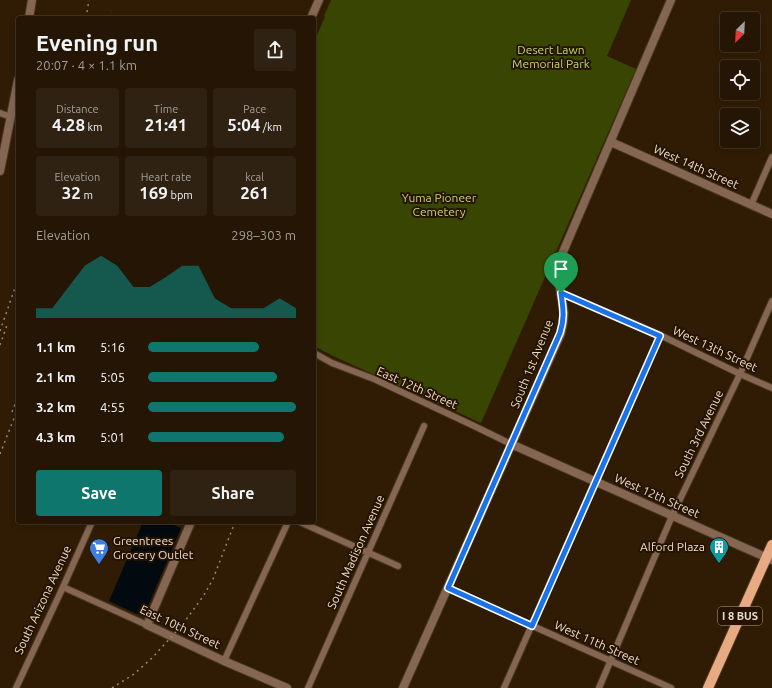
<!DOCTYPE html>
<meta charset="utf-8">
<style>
body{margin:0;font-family:Ubuntu,sans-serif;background:#302213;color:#f1f3f6;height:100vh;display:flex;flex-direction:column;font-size:15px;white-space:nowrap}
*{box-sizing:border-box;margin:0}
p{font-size:13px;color:#a39f9a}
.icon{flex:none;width:22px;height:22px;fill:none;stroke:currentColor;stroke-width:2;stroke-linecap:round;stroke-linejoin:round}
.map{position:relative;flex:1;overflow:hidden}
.panel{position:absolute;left:16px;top:16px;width:300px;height:508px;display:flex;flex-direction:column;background:#241504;border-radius:4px;box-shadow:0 2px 6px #0003,0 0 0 1px #413426}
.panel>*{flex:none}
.needle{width:26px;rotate:204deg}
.fabs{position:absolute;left:720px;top:12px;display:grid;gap:8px}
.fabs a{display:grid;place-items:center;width:40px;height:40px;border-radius:4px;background:#241504;box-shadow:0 2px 6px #0003,0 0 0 1px #413426;font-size:20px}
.pin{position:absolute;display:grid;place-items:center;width:34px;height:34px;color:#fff;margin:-41px -17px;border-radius:50% 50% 50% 0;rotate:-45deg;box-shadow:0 0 4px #0007}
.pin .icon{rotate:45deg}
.round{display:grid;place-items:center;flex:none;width:42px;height:42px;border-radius:4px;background:#302213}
.head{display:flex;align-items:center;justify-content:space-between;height:68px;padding:0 20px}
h1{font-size:22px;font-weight:600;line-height:30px}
.figures{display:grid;grid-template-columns:repeat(3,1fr);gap:6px;height:68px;padding:4px 20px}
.figures div{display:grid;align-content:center;border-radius:4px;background:#302213;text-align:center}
.figures b{font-size:17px;font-weight:600}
.figures small{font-size:11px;font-weight:400}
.figures p{font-size:11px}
.chart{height:112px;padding:8px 20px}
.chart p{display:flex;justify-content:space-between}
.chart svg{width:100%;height:72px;margin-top:4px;fill:#0f766e;opacity:.7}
.primary-button{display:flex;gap:8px;margin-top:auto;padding:8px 20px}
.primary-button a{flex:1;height:46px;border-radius:4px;background:#0f766e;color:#fff;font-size:16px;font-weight:600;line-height:46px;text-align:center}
.primary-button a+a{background:#302213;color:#f1f3f6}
ul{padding:0 20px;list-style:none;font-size:13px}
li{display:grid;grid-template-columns:64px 48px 1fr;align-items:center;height:30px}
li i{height:10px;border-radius:5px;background:#0f766e}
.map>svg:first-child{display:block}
</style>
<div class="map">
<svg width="772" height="688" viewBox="0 0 772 688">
<rect width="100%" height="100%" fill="#301c05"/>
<!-- green -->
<path fill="#394603" d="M331,0h300l-24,56 29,13 -155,354 -148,-67 -19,-10v-304l11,-25 -1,-1z"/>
<!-- water -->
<path fill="#020a0f" d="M143,522h24l14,6 -35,83 -9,3 -28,-13z"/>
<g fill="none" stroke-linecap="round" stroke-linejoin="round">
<defs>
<path id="minor" d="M0,113l11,4
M751,205l21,-48
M561,293l99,42 80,39 32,14
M314,353l18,10 42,16 98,46 39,19
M300,522l98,44
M63,587l84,38
M448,588l223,100
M224,661l64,-139
M16,688l47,-101 29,-65
M308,688l116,-262
M504,688l156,-353
M599,688l73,-172 68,-142 32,-73"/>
<path id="tertiary" d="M29,18l3,-18
M311,18l8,-18
M611,142l161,72
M0,171l18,-91
M511,444l261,116
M191,522l-44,103 77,36 63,27
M403,688l158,-355 2,-10 1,-10 -6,-36v-9l2,-9 111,-259"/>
<path id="primary" d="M708,688l64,-143"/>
</defs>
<!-- minor casing -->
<use href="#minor" stroke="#4a3721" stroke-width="8"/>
<!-- tertiary casing -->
<use href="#tertiary" stroke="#4a3721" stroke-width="10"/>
<!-- primary casing -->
<use href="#primary" stroke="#4a3721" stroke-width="12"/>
<!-- minor -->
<use href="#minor" stroke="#846652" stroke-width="6"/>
<!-- tertiary -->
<use href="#tertiary" stroke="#846652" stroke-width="8"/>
<!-- primary -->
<use href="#primary" stroke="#e8aa82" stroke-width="10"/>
<!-- rail -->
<path stroke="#958573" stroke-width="1.5" stroke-dasharray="2 4" stroke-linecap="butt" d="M86,18l3,-18
M110,18l1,-6
M0,331l18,-52
M0,345l7,-20
M12,412l6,-15
M0,454l18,-46
M112,688l22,-14 18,-16 31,-34 21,-29 9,-16 22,-57"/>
</g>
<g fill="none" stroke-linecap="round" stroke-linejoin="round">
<defs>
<path id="route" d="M561,293l99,43 -128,290 -84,-38 112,-255c5,-16 3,-24 1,-40z"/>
</defs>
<!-- route casing -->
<use href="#route" stroke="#fff" stroke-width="8"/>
<!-- route -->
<use href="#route" stroke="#1a73e8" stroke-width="5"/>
</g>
<!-- icons -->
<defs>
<symbol id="building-pin" viewBox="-11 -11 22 30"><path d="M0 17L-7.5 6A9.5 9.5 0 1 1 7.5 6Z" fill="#0f9aa8" stroke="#251300"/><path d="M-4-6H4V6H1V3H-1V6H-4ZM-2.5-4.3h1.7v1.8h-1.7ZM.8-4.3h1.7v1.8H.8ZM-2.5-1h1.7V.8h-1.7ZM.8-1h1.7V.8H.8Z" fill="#fff"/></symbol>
<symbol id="supermarket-pin" viewBox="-11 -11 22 30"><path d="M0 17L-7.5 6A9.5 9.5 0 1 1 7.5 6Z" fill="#3f7fe0" stroke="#251300"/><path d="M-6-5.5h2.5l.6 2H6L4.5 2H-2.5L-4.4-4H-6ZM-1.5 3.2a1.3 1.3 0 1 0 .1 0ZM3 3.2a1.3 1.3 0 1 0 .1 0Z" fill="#fff"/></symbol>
</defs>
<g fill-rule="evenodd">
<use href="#building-pin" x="708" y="536" width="22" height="30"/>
<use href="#supermarket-pin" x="88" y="537" width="22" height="30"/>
</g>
<g text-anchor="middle" stroke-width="4" stroke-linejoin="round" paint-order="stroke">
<!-- shield labels -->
<rect fill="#251300" stroke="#afa091" stroke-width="1" x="718" y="607" width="44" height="18" rx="3"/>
<g font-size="11" font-weight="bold" fill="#eadccf">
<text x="740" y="620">I 8 BUS</text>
</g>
<!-- park labels -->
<g font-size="12" fill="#bfda6e" stroke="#251300">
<text x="551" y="54">Desert Lawn<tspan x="551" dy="14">Memorial Park</tspan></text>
<text x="439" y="202">Yuma Pioneer<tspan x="439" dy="14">Cemetery</tspan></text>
</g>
<!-- street labels -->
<g font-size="12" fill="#eadccf" stroke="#251300">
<text transform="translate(696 167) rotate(24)" y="4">West 14th Street</text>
<text transform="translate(715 349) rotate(25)" y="4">West 13th Street</text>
<text transform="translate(532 364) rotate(-68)" y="4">South 1st Avenue</text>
<text transform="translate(417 388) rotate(24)" y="4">East 12th Street</text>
<text transform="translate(699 434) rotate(-64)" y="4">South 3rd Avenue</text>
<text transform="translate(657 496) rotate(24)" y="4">West 12th Street</text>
<text transform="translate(356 552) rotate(-66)" y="4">South Madison Avenue</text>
<text transform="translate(43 600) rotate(-65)" y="4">South Arizona Avenue</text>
<text transform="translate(180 627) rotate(25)" y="4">East 10th Street</text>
<text transform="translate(597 643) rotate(24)" y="4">West 11th Street</text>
</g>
<!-- poi labels -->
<g font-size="12" fill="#eadccf" stroke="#251300" text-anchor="start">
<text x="113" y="545">Greentrees<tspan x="113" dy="14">Grocery Outlet</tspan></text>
<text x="705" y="551" text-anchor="end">Alford Plaza</text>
</g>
</g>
</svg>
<div class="fabs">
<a><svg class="needle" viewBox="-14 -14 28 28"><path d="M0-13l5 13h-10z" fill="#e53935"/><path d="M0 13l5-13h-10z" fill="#a39f9a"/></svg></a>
<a><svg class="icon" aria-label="locate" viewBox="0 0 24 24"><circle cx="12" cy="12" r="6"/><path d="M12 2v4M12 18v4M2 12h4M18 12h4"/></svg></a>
<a><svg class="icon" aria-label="layers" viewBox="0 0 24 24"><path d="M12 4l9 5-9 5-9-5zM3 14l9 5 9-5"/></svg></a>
</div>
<div class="pin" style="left:561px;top:293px;background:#1e9e55"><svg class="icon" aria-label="arrive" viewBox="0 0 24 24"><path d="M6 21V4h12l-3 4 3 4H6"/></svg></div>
<section class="panel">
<div class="head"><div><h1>Evening run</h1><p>20:07 · 4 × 1.1 km</p></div><a class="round"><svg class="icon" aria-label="share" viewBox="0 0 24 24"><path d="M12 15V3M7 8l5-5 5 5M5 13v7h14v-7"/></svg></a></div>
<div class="figures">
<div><p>Distance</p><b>4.28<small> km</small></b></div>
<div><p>Time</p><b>21:41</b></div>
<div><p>Pace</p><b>5:04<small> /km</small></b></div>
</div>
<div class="figures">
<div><p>Elevation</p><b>32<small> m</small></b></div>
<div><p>Heart rate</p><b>169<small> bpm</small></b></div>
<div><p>kcal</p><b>261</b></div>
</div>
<div class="chart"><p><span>Elevation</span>298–303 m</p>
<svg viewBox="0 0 160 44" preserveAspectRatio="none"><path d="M0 44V38L10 38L20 25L30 12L40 6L50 12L60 25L70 25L80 19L90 12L100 12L110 32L120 38L130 38L140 38L150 32L160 38V44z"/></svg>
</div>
<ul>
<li><b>1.1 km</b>5:16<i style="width:75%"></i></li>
<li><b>2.1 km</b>5:05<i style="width:87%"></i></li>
<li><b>3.2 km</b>4:55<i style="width:100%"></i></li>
<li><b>4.3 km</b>5:01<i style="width:92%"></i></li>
</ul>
<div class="primary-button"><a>Save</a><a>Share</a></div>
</section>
</div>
